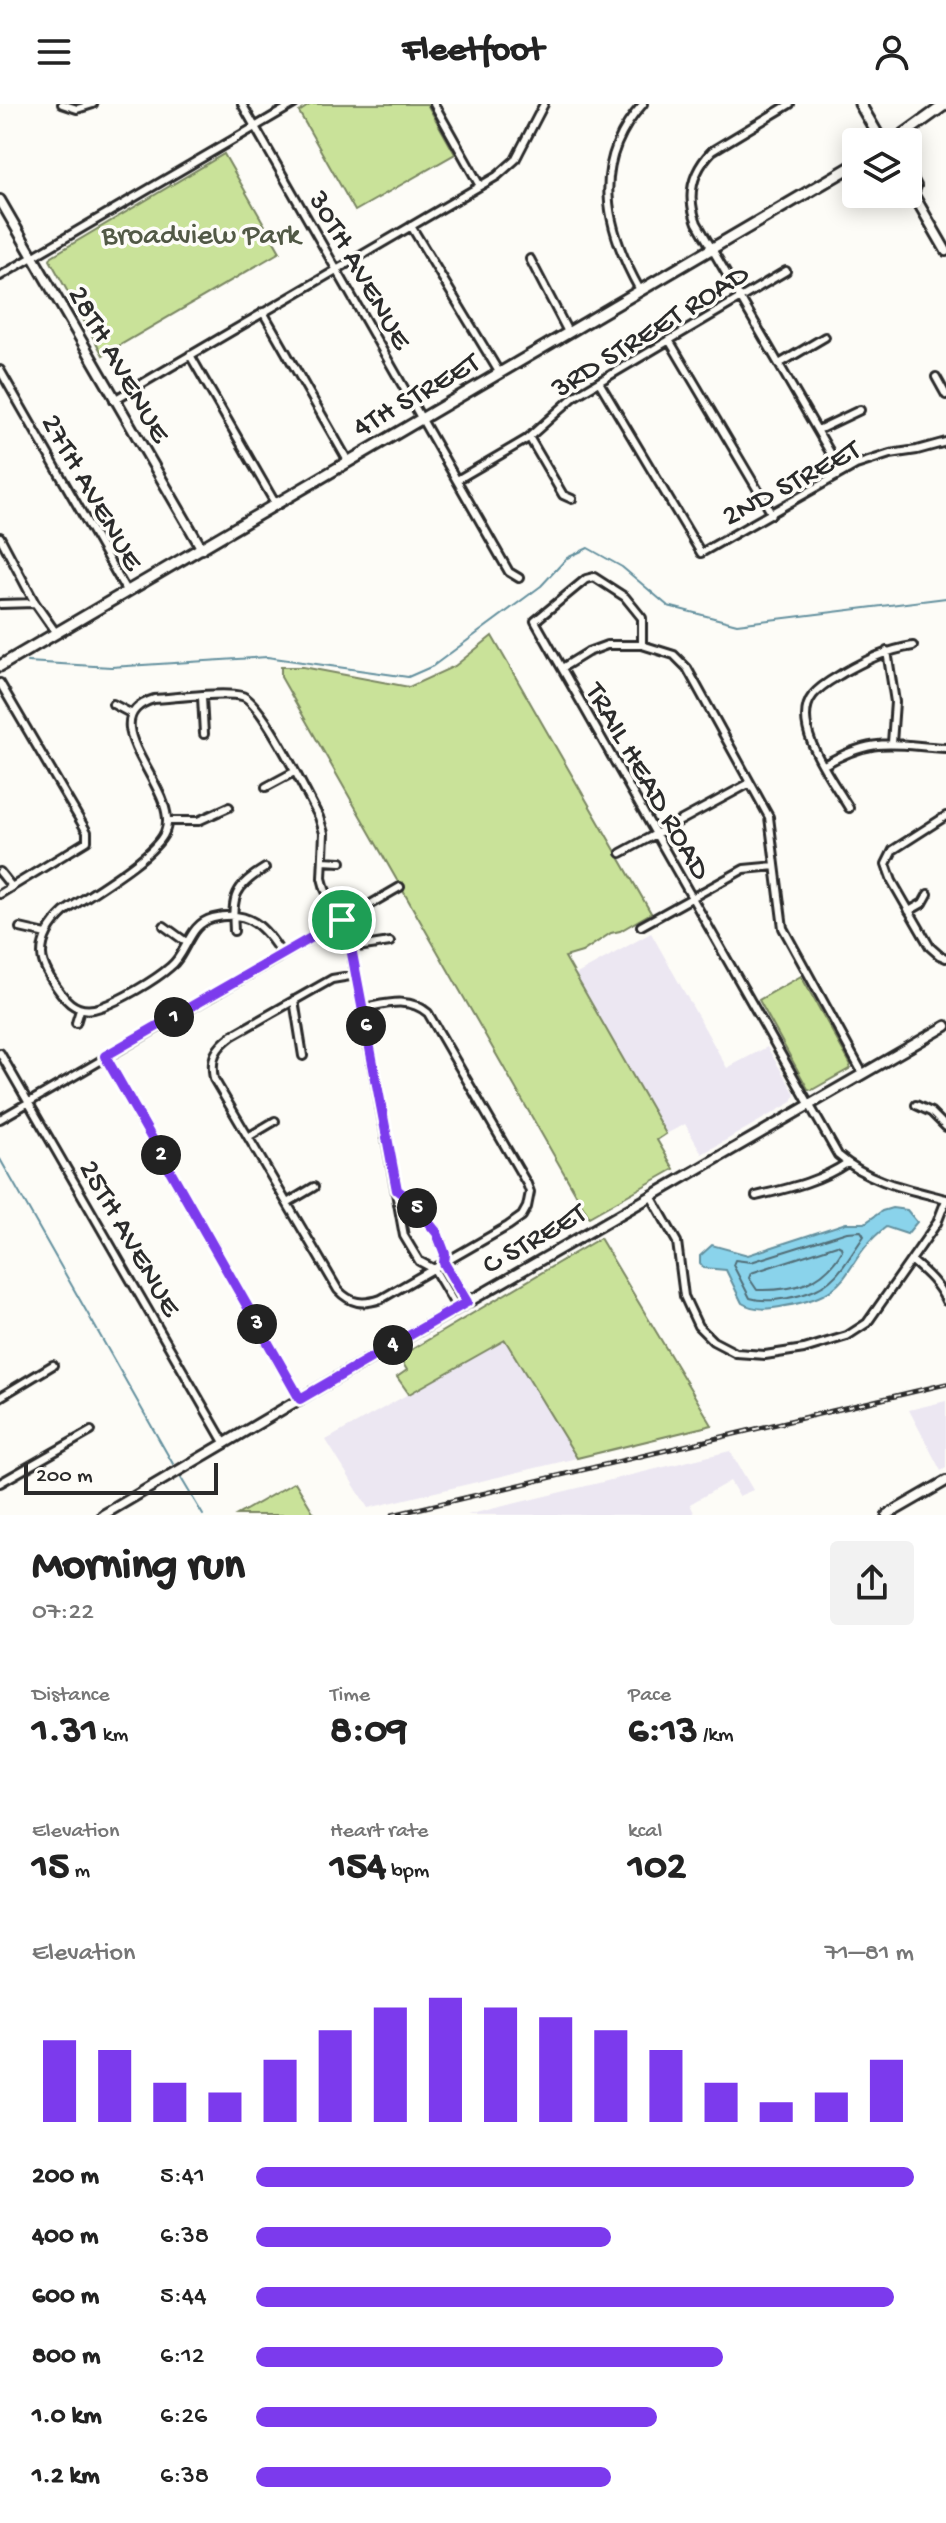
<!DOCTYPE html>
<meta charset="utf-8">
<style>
body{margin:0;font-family:"Gochi Hand",sans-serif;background:#f2f2f2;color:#222;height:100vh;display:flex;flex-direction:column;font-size:30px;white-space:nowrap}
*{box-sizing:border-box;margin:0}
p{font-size:26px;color:#767676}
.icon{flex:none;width:44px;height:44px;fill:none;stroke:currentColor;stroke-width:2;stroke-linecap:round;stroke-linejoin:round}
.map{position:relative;height:1411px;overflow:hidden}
.sheet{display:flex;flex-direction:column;background:#fff;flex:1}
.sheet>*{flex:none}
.tools{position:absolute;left:842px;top:24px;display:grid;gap:16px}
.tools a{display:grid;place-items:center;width:80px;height:80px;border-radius:8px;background:#fff;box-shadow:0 4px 20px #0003;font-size:40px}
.scale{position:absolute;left:24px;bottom:20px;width:194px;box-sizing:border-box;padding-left:8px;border:4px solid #2b2b2b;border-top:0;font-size:22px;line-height:28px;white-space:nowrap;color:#2b2b2b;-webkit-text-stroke:6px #fdfcf7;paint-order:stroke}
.pin{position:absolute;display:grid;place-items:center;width:68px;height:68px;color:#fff;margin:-34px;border:4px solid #fff;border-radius:50%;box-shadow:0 2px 8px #0007}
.km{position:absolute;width:40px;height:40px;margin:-20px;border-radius:50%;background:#222;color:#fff;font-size:22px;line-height:40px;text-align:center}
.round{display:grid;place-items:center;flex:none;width:84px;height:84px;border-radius:8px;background:#f2f2f2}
.headline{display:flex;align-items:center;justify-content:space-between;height:136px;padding:0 32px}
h1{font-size:44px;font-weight:700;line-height:60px}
.metrics{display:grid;grid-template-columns:repeat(3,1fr);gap:12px;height:136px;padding:8px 32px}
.metrics div{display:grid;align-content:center}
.metrics b{font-size:40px;font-weight:700}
.metrics small{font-size:22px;font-weight:400}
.metrics p{font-size:22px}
.chart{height:224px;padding:16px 32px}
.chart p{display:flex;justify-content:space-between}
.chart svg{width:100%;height:144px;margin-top:8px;stroke:#7c3aed;stroke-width:6}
ul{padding:0 32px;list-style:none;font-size:26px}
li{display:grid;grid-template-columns:128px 96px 1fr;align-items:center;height:60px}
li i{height:20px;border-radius:10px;background:#7c3aed}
header{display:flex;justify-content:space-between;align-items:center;height:104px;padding:0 32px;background:#fff;font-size:36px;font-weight:700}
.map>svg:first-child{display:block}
</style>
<header><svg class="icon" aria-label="menu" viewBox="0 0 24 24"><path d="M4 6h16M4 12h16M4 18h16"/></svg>Fleetfoot<svg class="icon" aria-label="person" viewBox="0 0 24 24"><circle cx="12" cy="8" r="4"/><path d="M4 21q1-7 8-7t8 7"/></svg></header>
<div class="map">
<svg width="946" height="1411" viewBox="0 0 946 1411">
<rect width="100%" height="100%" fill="#fdfcf7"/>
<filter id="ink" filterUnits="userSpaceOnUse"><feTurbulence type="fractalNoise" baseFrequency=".0125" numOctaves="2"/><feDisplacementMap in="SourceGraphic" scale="16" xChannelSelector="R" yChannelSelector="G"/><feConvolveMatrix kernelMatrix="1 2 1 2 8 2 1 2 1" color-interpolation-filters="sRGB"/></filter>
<g filter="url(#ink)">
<!-- built -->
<path fill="#ece7f2" d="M651,829l76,135 40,-21 28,47 -3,8 -90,52 -17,-30 -19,10 -91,-159z
M505,1236l72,118 -209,50 -42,-68z
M946,1297v67l-5,3 -32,-61z
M730,1347l23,39 -14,6 -9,-15 -40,23 5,11h-228z"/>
<!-- green -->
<path fill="#c9e299" stroke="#7a8662" stroke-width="2" d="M311,0h116l28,50 -100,57 -56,-99z
M224,50l56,98 -177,103 -53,-95 2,-4z
M492,532l159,277 -31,18 -9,2 -29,19 -17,5 101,177 -9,6 17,29 -85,48 -308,-540v-10h22l106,20 46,-21z
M801,872l50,89 -2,4 -37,21 -4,-1 -49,-89z
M600,1134l112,187 -135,33 -72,-118 -96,54 -12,-17 10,-7 -8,-13z
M295,1378l20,33h-78z"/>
<!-- water -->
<path fill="#8ad3eb" stroke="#64909e" stroke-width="2" d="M892,1104l15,2 10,12 -10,12 -21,-7c-47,36 -27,67 -101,79 -15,3 -30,5 -43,-3l-16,-33 -22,-2 -4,-5v-7l12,-11 36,10 98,-32h19l17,-12z"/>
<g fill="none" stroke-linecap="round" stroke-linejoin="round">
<!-- shore -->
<path stroke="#516e78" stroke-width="2" d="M847,1128l14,-1 3,5c-24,35 -31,54 -76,62 -13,2 -25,4 -38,0l-17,-33 2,-5 16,2z
M837,1141l4,2 1,4c-19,33 -48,40 -85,39l-8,-12 2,-5z"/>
<!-- stream -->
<path stroke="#64909e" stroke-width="2" d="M27,558l84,5 156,-10 141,20 25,-11 108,-80 26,-28 21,-10 34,19 46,39 69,18 209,-26
M0,1055l173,305
M181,1374l22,37"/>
<defs>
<path id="minor" d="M62,0l15,5 16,-5
M242,0l267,468 10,6
M434,0l46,82
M790,0l-78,47c-20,21 -26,45 -15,72l145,250
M411,122l88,146
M530,155l38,73
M0,172l294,-172
M640,186c-35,-62 -50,-128 3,-186
M263,208l85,149
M669,236l103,174
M190,251l85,148
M779,260l46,-27
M0,266l127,222
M936,273l10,18
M599,278l102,171 155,-88 34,-11 27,-4 29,-8
M114,296l383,-224 18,-16 29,-56
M818,326l42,-20
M529,333l34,58 9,4
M457,376l70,-41 48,-43 211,-125
M0,433l35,66 21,30
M0,500l35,-1
M642,541v-27l-17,-21 -31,-20 -8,2 -51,42 303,534c31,27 69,34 108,44
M887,547l8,51 -3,41
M562,564l26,-16 19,-7h35l32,10 13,13 82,149 14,111 80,146
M0,579l87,149v9l-87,53
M202,593l2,37
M113,600l19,10
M824,661c50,-29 68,-20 122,-17
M266,683l28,-15
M849,704c-16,-27 -60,-83 -36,-113 8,-10 20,-16 30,-22 23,-13 44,-23 70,-27
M946,712l-53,34 -7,14 6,17 38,66 9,8 7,3
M168,717h30l31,-14
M621,749l129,-70
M323,757l18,1
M0,768l12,15
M909,807l14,-8 5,-9
M164,822l22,16
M641,822l103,-57 31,-3
M20,824l26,6
M234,827c-2,-35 0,-44 31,-63
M351,844l39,-6
M282,851c-17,-28 -33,-46 -69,-37 -25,6 -25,35 -43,49 -16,14 -49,33 -69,40 -26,10 -39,-10 -51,-30 -4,-8 -8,-14 -8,-23 0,-17 10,-31 22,-42 24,-17 91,-55 101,-80 17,-41 -78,-113 -11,-133 20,-1 71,-8 88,-3 20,5 65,99 77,121l5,16 -2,45 3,11 24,48 55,299 15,25 15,8 23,39
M356,871l-24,4 -99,56c-18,13 -23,23 -19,44l124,211c13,14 25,15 43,9l127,-73 14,-10 5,-9 3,-15 -3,-8 -99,-171c-19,-17 -42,-9 -65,-5
M294,896l9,56
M76,919l4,-13
M0,949l225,391
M105,952l195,343
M916,1001l15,7 15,15
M0,1015l400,-232
M248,1033l27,-16
M397,1086l12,9 28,34 8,21 -1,9 23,39
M651,1092l26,46 7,54 14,30 15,15 23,12 29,2 39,-6 43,-13 20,-13 70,-100 9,-23
M756,1092c33,-8 63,-14 91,-33
M287,1099l27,-16
M911,1156c15,13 27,23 35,41
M0,1293l53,-32
M0,1379l91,-52"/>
<path id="tertiary" d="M908,67l8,15 -3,8
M908,81l38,66
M0,96l202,349
M103,1411l197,-116 646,-373
M887,1411l59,-34"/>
<path id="secondary" d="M860,0l22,38
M893,38l53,-38
M0,562l856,-502"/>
</defs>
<!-- minor casing -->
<use href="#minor" stroke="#2b2b2b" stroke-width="12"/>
<!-- tertiary casing -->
<use href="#tertiary" stroke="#2b2b2b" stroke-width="14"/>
<!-- secondary casing -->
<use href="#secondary" stroke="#2b2b2b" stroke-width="15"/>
<!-- minor -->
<use href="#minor" stroke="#fdfcf7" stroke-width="6"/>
<!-- tertiary -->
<use href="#tertiary" stroke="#fdfcf7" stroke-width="8"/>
<!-- secondary -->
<use href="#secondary" stroke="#fdfcf7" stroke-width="9"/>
<defs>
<path id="rail" d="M392,1411l554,-131"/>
</defs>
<!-- rail casing -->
<use href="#rail" stroke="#2b2b2b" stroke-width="5"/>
<!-- rail -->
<use href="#rail" stroke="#fdfcf7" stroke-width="2" stroke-dasharray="6" stroke-linecap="butt"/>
</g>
</g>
<g fill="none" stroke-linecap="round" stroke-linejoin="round" filter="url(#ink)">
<defs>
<path id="route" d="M342,816l9,28 46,242 12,9 28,34 8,21 -1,9 23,39 -167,97 -195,-343z"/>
</defs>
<!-- route casing -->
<use href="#route" stroke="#fff" stroke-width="16"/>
<!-- route -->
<use href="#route" stroke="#7c3aed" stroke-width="10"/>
</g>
<g text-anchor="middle" stroke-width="7" stroke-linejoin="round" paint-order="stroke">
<!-- park labels -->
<g font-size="30" fill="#525946" stroke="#fdfcf7">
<text x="201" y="139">Broadview Park</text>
</g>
<!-- street labels -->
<g font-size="30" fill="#2b2b2b" stroke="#fdfcf7">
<text transform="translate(362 165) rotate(60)" y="10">30TH AVENUE</text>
<text transform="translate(649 225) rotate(-32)" y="10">3RD STREET ROAD</text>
<text transform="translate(121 259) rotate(60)" y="10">28TH AVENUE</text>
<text transform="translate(415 289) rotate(-30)" y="10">4TH STREET</text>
<text transform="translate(790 377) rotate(-28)" y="10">2ND STREET</text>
<text transform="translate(94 387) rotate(60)" y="10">27TH AVENUE</text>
<text transform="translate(650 676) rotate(60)" y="10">TRAIL HEAD ROAD</text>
<text transform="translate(132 1133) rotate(60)" y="10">25TH AVENUE</text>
<text transform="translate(533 1133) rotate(-30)" y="10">C STREET</text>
</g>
</g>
</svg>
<div class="tools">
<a><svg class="icon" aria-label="layers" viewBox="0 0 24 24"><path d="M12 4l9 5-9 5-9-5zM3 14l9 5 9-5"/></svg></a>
</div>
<div class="scale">200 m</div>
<div class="pin" style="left:342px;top:816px;background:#1e9e55"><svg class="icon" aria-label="arrive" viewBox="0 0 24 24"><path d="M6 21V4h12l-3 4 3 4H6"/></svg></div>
<b class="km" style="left:174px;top:913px">1</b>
<b class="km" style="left:161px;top:1051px">2</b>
<b class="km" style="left:257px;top:1220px">3</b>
<b class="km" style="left:393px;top:1241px">4</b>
<b class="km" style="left:417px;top:1104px">5</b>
<b class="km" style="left:366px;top:922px">6</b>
</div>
<section class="sheet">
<div class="headline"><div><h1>Morning run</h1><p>07:22</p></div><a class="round"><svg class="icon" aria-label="share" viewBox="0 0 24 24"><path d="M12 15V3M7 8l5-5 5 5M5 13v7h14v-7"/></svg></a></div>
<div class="metrics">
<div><p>Distance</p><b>1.31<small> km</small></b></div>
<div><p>Time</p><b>8:09</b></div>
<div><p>Pace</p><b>6:13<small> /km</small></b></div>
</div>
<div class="metrics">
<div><p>Elevation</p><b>15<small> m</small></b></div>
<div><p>Heart rate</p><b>154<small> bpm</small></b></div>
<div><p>kcal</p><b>102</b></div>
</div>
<div class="chart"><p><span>Elevation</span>71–81 m</p>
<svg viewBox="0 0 160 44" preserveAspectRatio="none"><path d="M5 44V19M15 44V22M25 44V32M35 44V35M45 44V25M55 44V16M65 44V9M75 44V6M85 44V9M95 44V12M105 44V16M115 44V22M125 44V32M135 44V38M145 44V35M155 44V25"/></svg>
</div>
<ul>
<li><b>200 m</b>5:41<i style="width:100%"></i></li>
<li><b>400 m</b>6:38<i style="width:54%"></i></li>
<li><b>600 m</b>5:44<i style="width:97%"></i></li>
<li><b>800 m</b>6:12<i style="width:71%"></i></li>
<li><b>1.0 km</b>6:26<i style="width:61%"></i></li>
<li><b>1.2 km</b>6:38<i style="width:54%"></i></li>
</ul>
</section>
